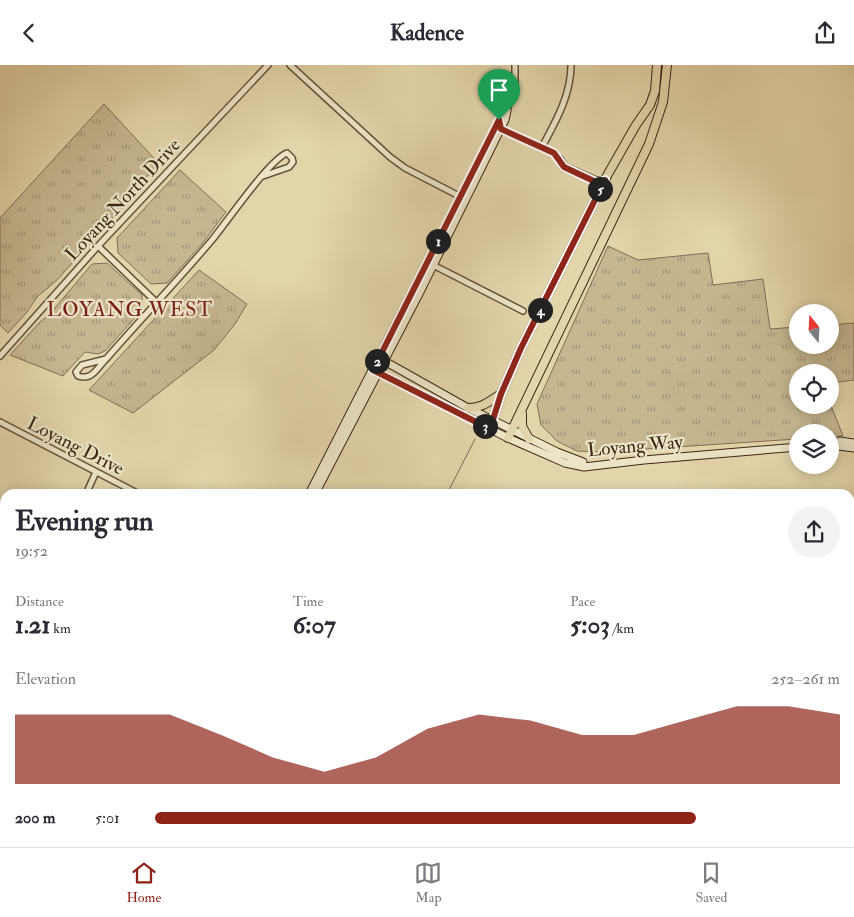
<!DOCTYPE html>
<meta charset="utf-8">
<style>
body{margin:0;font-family:"IM FELL Double Pica",serif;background:#f2f2f3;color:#2b2b33;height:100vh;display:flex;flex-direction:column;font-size:19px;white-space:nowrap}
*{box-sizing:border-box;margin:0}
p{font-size:16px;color:#7c7c81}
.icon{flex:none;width:28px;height:28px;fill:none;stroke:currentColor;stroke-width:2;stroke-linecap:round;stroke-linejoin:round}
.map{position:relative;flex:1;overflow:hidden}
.sheet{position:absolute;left:0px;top:424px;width:855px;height:359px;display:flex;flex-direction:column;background:#fff;border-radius:15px 15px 0 0;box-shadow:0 2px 12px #0003}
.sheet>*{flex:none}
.needle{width:32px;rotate:342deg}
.fabs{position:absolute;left:789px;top:239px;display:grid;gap:10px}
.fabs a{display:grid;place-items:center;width:50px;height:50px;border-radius:50%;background:#fff;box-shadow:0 2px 12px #0003;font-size:25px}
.pin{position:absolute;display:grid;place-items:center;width:42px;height:42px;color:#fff;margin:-51px -21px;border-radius:50% 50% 50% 0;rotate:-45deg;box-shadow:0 0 5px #0007}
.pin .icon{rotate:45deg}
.km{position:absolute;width:25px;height:25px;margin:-12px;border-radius:50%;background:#222;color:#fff;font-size:14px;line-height:25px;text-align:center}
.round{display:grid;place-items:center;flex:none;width:52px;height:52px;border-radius:26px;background:#f2f2f3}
.overview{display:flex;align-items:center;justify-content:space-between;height:85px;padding:0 15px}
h1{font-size:28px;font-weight:700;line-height:38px}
.stats{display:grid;grid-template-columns:repeat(3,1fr);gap:8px;height:85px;padding:5px 15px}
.stats div{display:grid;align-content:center}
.stats b{font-size:25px;font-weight:700}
.stats small{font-size:14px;font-weight:400}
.stats p{font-size:14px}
.chart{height:140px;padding:10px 15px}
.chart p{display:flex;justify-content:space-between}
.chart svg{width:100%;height:90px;margin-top:5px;fill:#8f2418;opacity:.7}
ul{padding:0 15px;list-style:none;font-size:16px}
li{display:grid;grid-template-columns:80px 60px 1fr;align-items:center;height:38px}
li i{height:12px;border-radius:6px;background:#8f2418}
header{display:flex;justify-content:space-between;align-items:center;height:65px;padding:0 15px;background:#fff;font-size:22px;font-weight:700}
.tabs{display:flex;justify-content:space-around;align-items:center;height:70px;border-top:1px solid #e1e1e2;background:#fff;font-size:14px;color:#7c7c81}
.tabs a{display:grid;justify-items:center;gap:2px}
.tabs .active{color:#8f2418}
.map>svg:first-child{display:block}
</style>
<header><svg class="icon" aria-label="back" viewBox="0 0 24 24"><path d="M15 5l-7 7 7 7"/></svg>Kadence<svg class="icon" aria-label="share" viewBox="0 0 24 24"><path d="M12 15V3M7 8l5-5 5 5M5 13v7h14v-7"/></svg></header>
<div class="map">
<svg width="854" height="782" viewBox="0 0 854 782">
<defs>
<pattern id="grass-tufts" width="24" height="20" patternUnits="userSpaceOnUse" patternTransform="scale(1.25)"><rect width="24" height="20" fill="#c6b791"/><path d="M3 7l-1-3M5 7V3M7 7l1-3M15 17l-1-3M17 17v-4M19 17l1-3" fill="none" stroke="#a29575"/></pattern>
</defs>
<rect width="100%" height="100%" fill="#e3d5aa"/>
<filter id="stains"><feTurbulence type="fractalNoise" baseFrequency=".004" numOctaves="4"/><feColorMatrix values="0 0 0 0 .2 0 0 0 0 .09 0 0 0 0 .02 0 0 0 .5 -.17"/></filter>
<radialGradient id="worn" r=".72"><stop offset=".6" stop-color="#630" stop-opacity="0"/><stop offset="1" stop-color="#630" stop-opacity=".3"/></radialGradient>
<!-- grass -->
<path fill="url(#grass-tufts)" stroke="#806f54" d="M104,39l57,62 -14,10 -18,24 -73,81 -19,16 -10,15 -19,21 -8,-8v-107z
M180,105l46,42 -24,32 -35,39 -16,1 -33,-31 -1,-15z
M608,181l30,14 70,-7 5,32 50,-6 7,50 27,-2 1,18h32v-20l24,-2v57l-24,3v-10h-32v32h32v-2l13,33 -13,1v-4h-32l-1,6 -197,13 -23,-1 -20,-10 -16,-16 -4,-21z
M107,198l35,32v15l-37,41 -7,3 -13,-2 -22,24 -53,-21 30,-33 9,-7 43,-51z
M199,205l48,34 -12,20 -21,26 -81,63 -44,-23z"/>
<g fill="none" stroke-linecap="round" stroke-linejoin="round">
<!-- stream -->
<path stroke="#7e6c51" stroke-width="1" d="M447,429l28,-55"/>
<defs>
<path id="street" d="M290,0l100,92 15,11 58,30
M507,45l8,-25v-20
M501,64l53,24 5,6
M542,82c14,-26 29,-52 29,-82
M98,181l58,56
M433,200l90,46
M0,291l98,-110 170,-181
M106,294l-24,6 -6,7 2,4c14,5 19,-8 28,-17 35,-40 72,-79 106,-119 15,-18 57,-80 75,-87l5,5 1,4 -4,5 -26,9
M0,357l139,72
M86,429l10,-22
M0,554l5,3
M0,761l5,2
M34,778l9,4"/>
<path id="secondary" d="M379,293l89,50 89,44 26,10
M373,305l135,68 57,25 19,4 60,-7 154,-13
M840,376l14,2
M830,380l24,3
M309,429l192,-377 6,-7
M315,429l104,-200 86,-174 2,-9
M850,665l4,-6
M850,674l4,-6
M183,778l8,4
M128,782l3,-4
M134,782l3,-4
M776,782l4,-4"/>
<path id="primary" d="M559,94l5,8 34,15 7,-2
M468,343c15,0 21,-7 33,-14
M522,349v12l7,13
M490,364l11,-35 20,-46 87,-174 28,-49 14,-20 5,-14 2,-26
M508,373l141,-294 14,-42 4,-37"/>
</defs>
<!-- street casing -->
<use href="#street" stroke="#65523b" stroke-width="8"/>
<!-- secondary casing -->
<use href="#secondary" stroke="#3b2716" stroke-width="9"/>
<!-- primary casing -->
<use href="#primary" stroke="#3b2716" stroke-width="10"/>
<!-- street -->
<use href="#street" stroke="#ede4c8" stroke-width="5"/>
<!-- secondary -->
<use href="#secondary" stroke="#ede4c8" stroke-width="7"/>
<!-- primary -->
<use href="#primary" stroke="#e3d5aa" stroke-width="8"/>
</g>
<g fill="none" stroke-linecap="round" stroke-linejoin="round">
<defs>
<path id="route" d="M499,55l2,9 53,24 10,14 34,16 7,-3 -84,168 -20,46 -11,35 -117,-59z"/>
</defs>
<!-- route casing -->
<use href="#route" stroke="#fff" stroke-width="10"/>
<!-- route -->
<use href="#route" stroke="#8f2418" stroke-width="6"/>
</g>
<g text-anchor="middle" stroke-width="4.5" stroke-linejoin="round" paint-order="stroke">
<!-- street labels -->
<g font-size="19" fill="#3b2716" stroke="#ede4c8">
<text transform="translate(122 134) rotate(-47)" y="7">Loyang North Drive</text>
<text transform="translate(76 380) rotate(27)" y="7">Loyang Drive</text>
<text transform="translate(635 380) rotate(-5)" y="7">Loyang Way</text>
</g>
<!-- neighbourhood labels -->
<g font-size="20" letter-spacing="1" fill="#7a1f14" stroke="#ede4c8">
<text x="130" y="251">LOYANG WEST</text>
</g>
</g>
<rect width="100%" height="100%" filter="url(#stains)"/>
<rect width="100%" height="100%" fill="url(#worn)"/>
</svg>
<div class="fabs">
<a><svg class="needle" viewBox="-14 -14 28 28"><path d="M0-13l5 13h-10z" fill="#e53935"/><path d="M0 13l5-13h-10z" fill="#7c7c81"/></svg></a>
<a><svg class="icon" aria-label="locate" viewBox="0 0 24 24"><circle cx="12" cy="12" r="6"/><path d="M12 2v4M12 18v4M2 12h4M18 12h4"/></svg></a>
<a><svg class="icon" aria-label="layers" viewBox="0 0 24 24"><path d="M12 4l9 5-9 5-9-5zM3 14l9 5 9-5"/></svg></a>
</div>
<div class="pin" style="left:499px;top:55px;background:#1e9e55"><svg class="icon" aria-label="arrive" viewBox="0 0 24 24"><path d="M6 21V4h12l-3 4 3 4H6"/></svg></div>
<b class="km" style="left:438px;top:176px">1</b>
<b class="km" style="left:377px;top:296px">2</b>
<b class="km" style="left:485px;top:361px">3</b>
<b class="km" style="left:540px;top:245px">4</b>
<b class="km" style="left:600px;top:124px">5</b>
<section class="sheet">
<div class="overview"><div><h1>Evening run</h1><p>19:52</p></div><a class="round"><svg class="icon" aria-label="share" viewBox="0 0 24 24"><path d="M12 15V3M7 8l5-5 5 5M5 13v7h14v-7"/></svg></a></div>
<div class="stats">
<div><p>Distance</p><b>1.21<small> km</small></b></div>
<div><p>Time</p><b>6:07</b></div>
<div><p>Pace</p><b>5:03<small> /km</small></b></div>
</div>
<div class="chart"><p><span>Elevation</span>252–261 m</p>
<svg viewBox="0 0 160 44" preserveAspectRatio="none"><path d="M0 44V10L10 10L20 10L30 10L40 20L50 31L60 38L70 31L80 17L90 10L100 13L110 20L120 20L130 13L140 6L150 6L160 10V44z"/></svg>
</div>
<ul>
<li><b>200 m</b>5:01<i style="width:79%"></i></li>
</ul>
</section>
</div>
<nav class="tabs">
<a class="active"><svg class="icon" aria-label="home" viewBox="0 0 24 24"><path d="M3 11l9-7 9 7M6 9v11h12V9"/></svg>Home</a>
<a><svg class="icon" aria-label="map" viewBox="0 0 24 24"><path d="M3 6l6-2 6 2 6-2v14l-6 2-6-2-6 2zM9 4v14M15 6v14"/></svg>Map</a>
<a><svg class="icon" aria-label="saved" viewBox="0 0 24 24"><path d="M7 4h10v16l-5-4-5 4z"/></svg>Saved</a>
</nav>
